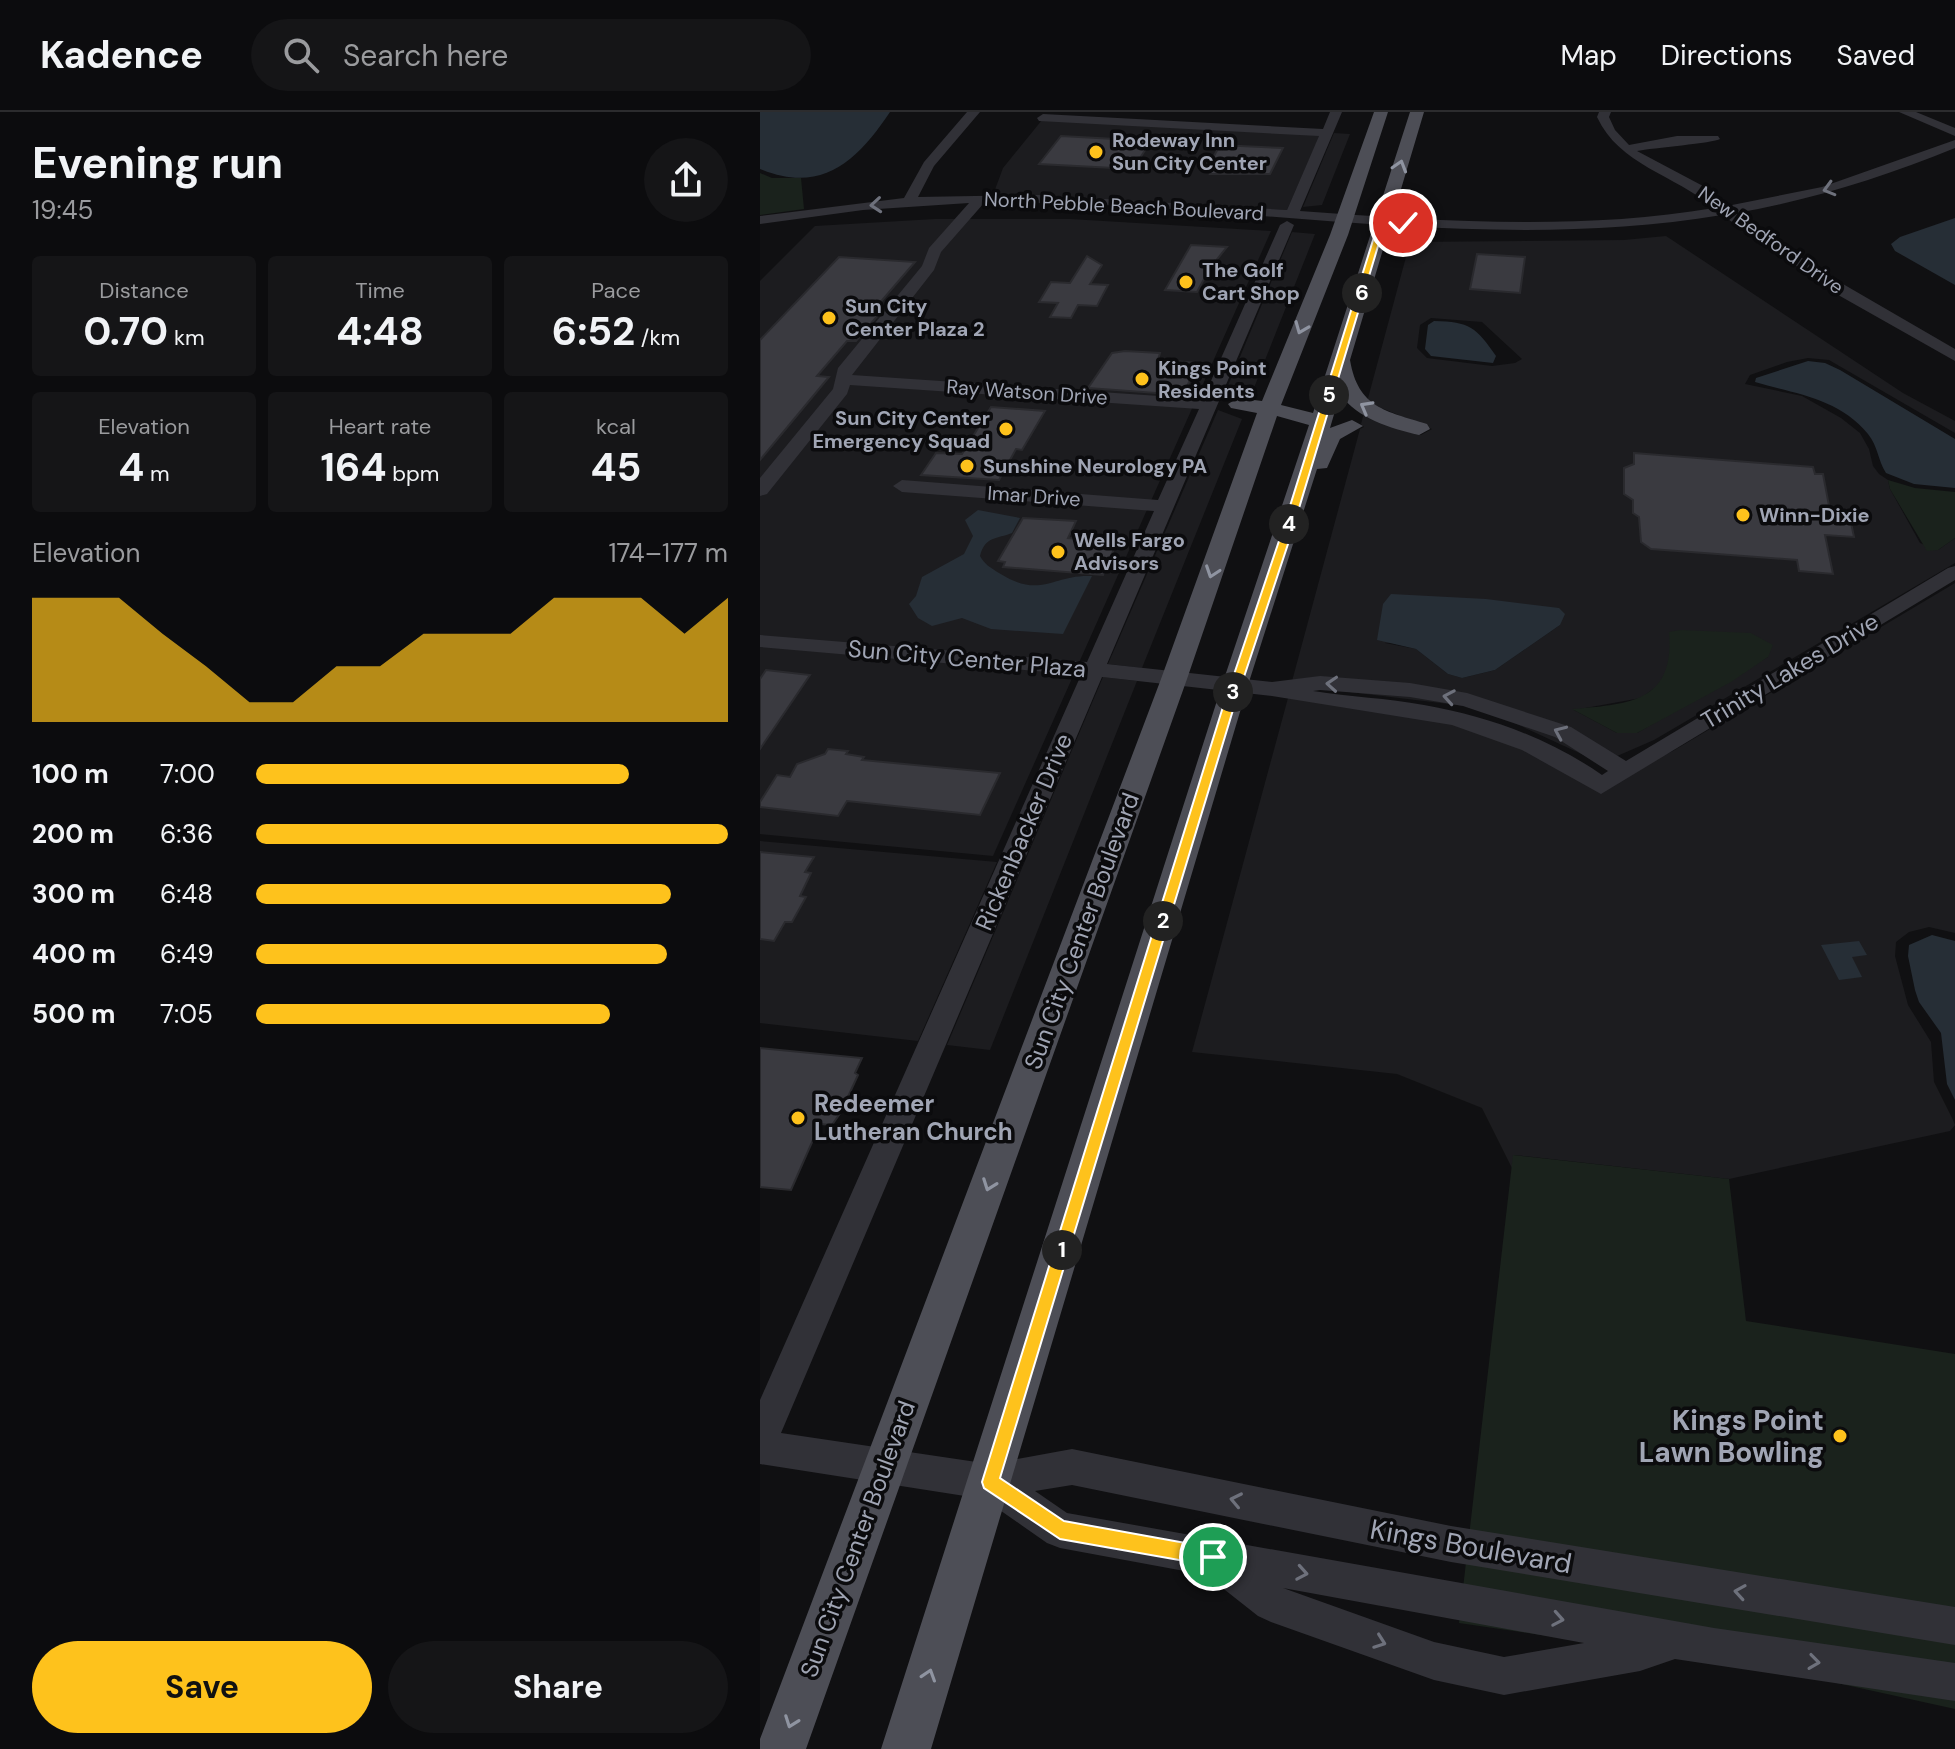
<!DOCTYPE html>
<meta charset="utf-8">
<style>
body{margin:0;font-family:"DM Sans",sans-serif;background:#151517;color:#f1f3f6;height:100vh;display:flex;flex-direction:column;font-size:30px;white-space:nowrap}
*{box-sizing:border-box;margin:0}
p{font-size:26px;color:#9a9b9e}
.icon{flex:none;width:44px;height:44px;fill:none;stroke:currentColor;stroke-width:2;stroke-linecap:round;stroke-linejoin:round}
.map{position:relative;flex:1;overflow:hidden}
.details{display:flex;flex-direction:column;background:#0c0c0e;width:760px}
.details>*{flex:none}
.pin{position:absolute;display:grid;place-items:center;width:68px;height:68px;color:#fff;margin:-34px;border:4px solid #fff;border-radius:50%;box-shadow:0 2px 8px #0007}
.km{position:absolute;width:40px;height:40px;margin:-20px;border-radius:50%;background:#222;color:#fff;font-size:22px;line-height:40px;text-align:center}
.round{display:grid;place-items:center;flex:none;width:84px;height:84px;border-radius:42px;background:#151517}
.headline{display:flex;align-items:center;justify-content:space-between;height:136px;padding:0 32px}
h1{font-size:44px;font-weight:700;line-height:60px}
.metrics{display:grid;grid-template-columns:repeat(3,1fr);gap:12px;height:136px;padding:8px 32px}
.metrics div{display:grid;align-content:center;border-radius:8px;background:#151517;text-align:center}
.metrics b{font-size:40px;font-weight:700}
.metrics small{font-size:22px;font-weight:400}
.metrics p{font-size:22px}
.chart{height:224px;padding:16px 32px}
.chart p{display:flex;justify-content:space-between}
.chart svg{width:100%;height:144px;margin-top:8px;fill:#fec21c;opacity:.7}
.cta{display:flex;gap:16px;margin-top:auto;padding:16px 32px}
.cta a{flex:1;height:92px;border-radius:48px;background:#fec21c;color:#111;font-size:32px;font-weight:700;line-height:92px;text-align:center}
.cta a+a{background:#151517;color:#f1f3f6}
ul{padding:0 32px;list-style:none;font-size:26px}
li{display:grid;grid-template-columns:128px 96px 1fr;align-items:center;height:60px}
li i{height:20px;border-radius:10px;background:#fec21c}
header{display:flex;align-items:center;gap:48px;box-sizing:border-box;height:112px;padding:0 40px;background:#0c0c0e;border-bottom:2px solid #2c2c2e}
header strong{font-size:38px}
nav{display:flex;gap:44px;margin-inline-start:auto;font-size:28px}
.search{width:560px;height:72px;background:#151517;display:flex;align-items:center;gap:20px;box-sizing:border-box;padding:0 28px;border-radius:44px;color:#9a9b9e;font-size:30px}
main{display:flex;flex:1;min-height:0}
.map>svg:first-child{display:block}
</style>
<header>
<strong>Kadence</strong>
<div class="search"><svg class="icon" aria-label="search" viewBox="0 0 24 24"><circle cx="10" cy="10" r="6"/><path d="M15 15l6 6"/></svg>Search here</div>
<nav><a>Map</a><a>Directions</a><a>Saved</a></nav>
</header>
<main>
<section class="details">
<div class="headline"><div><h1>Evening run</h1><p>19:45</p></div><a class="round"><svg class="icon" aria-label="share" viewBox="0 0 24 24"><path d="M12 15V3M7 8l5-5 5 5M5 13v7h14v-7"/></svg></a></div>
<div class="metrics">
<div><p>Distance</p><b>0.70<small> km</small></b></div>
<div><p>Time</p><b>4:48</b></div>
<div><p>Pace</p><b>6:52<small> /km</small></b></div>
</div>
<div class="metrics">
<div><p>Elevation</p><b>4<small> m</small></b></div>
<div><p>Heart rate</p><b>164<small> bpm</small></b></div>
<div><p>kcal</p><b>45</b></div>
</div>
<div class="chart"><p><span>Elevation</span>174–177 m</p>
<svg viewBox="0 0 160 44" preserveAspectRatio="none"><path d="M0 44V6L10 6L20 6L30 17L40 27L50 38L60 38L70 27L80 27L90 17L100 17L110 17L120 6L130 6L140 6L150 17L160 6V44z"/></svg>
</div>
<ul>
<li><b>100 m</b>7:00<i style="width:79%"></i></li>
<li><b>200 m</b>6:36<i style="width:100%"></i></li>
<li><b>300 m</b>6:48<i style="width:88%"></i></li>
<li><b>400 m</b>6:49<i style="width:87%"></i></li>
<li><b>500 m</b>7:05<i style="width:75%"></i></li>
</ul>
<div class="cta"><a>Save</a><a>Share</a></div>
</section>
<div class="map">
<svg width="1195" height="1637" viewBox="0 0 1195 1637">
<rect width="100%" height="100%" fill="#101012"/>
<!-- built -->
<path fill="#1c1c1f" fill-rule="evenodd" d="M282,8l278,15 -33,75 -294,-15 10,-27z
M574,21l16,1 -28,71 -19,2z
M175,107h135l201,12 -278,625 -233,-22v-553l55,-55z
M532,120l23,2 -65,164 -28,2z
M906,124l237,157 52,28v12l-126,-73 -21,-2 -21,4 -37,13 -5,9 57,12 39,22 19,15 9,16 4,17 6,8 9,6 2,9 30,54 18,7 17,-12v25l-301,177 -53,23 -119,-55 -191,-23 69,-256 4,-2 -3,-3 3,-11 57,22 11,-6 -65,-27 43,-160 214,-2zM671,206l51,4 40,37 -7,4 -23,3 -65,-8 -10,-10 3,-23zM800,513l-65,45 -33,8 -14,-4 -32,-25 -31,-6zM911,542l97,3 -131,76h-20l-43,-23 67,-12 22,-16z
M458,298l24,9 -100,249 -34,-4z
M1195,471v350l-26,-6 -20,5 -13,10 -1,14 13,49 23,37 3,40 19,38 2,5 -5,6 -221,48 -215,-24 -2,13 -30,-60 -85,-34 -205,-22 96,-354 187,23 118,57h19l61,-27z
M343,565l34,4 -147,369 -43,-5z
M0,729l237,21 -79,179 -158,-18z"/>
<!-- green -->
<path fill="#1a221c" d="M0,61l12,5h29l3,31 -44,6z
M1128,368l27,8 40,4v46l-17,12 -11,1 -37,-62z
M920,518l71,3 22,12 -5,12 -37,25 -94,51h-20l-45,-24c56,-5 103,-6 97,-77z
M753,1043l216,24 17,142 209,33v355l-191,-42 -305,-44z"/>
<!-- water -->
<path fill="#262e36" d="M0,0h130c-32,48 -68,83 -130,57z
M1195,106v67l-60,-34 -4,-7 9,-7z
M674,209c36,1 42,6 62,35l-3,7 -62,-7 -6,-7 3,-24z
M1048,249l17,2 15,7 115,69v49l-41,-4 -28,-11c-8,-12 -8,-27 -18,-39 -29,-36 -72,-40 -113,-52l1,-4z
M218,398l42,8 -8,15c-15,6 -27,3 -32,23 4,8 11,12 19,17 43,27 53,1 93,3l-29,58 -72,-5 -29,-11 -30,8 -14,-8 -9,-14 7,-8 6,-19 42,-23 9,-18 -8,-16z
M631,482l95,5 73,9 6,6 -5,11 -65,45 -33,8 -14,-4 -32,-25 -39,-9 6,-36z
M1172,823l23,6v159l-8,-16 -6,-51 -22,-31 -4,-12 -7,-34 1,-11z
M1099,829l8,14 -15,2 10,20 -23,3 -18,-35z"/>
<!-- building -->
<path fill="#3a3a40" stroke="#2a2a2e" stroke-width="2" d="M301,24l90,5 -18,28 -94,-5z
M460,33l63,3 -13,26h-60l1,-2h-6z
M431,133l36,2 -17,21 -13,24 -32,-2z
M717,142l48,3 -5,36 -50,-4z
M327,144l15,9 -12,19 18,1 -11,21 -19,-1 -7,13 -21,-1 8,-14 -19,-1 12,-20 19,1z
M79,145l76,5 -37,43 8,1 -30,35h-9l-30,35 12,1 -69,83v-120z
M365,239l35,2 -2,7 40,3 -15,32 -95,-7 24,-35z
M231,295l54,4 -23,39 -6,-1 -17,31 -78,-5 15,-22 26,1z
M874,341l179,14 2,7h8l7,37 19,2 5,24 -29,-2 8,39 -34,-3 -2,-11 -146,-11 -10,-7 -2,-25 -6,-4v-13l-9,-6v-26l10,-4z
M263,406l53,3 -8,17 49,4 -14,33 -100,-8 2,-5 -7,-1z
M6,558l44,5 -50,74v-70z
M68,637l20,2 -2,3 18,3 -2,3 138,13 -20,42 -133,-14 -9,15 -78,-9v-5l17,-27 13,2 7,-13 28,-10z
M0,740l54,5 -9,15 6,1 -11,23 6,1 -14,25h-7l-11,19 -14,-2z
M0,936l102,10 -7,15 3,2 -17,37 -9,13 -12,-1 -29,66 -31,-3z"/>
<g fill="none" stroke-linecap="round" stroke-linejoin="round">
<!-- minor -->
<path fill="#313137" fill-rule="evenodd" d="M207,0h13l-46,54 -16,31 120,-2 249,15 32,-74 -280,-15 -2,-3 6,-4 280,15 7,-17h12l-42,99c136,10 278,20 414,-3 -39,-33 -95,-43 -117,-91l2,-5h12l-2,5 6,13 14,15 48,-9h41l2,3c-6,4 -68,9 -83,12l66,35 24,20 95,-19 133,-47v8c-72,29 -143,52 -219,65l88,60 131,76v12l-115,-65 -118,-81c-245,41 -492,-16 -738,-12l-43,49 -7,18 -82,105 351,24 77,-174 7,-4 7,4 -187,439 165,18 48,-6 90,7 57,10 104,34 55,34 322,-193 7,-2v14l-354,214 -79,-44 -70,-25 -180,-29 -170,-19 -321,756 209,31 82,-15 379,77 504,81v38l-504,-83 -379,-77 -37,6 32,22 647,115 241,35v38l-280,-42 -35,12 -136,24 -70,-15 -163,-58 -13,-6 -52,-41 -146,-27 -13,-5 -63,-44 -224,-35v-64l321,-725 -321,-28v-12l327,27 67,-151 -252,-19 -9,-6 9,-6 256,20 41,-91 -349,-24 -3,9 -80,100 -7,2v-18l73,-89 5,-21 84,-102 7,-18 40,-45 -106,7 -103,14v-8l144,-18 20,-36zM560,578l90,7 53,9 92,31 53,34 -6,4c-53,-37 -115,-59 -178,-70 -37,-7 -74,-8 -111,-14zM523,1476l301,55 -80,14 -70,-15z
M1139,0h17l39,16v8z"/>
<!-- major -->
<path fill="#4d4e56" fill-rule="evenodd" d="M614,0h14l-40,123 -67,170 32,8 97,-301h14l-74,248c8,48 36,51 77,64l3,5 -11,6c-29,-7 -61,-16 -79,-41l-10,34 22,-8 11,6 -23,13 -13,29 -10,1 -69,216 -317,1064h-50l341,-1064 87,-260 -32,-9 -90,263 -381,1070h-46v-10l401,-1060 96,-266 -26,-5 -3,-4 10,-6 24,3 68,-166z"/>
</g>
<!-- one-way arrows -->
<defs><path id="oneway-chevron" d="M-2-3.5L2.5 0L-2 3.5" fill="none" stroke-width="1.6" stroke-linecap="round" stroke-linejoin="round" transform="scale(2)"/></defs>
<g stroke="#8f94a1">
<use href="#oneway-chevron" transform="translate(640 54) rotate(-73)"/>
<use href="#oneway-chevron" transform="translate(541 216) rotate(112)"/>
<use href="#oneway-chevron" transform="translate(606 295) rotate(-151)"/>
<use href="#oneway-chevron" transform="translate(452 460) rotate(109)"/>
<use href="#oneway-chevron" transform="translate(229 1073) rotate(110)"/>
<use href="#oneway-chevron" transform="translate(169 1563) rotate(-72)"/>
<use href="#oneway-chevron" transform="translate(31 1610) rotate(110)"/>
</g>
<g stroke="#6e717c">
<use href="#oneway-chevron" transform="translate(1069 77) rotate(164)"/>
<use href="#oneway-chevron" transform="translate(116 93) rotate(175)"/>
<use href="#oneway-chevron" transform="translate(572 572) rotate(-176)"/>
<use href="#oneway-chevron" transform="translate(689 585) rotate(-170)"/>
<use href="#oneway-chevron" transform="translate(800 620) rotate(-156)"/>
<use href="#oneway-chevron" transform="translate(476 1388) rotate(-168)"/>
<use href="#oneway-chevron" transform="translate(542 1461) rotate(10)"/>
<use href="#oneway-chevron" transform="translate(980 1480) rotate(-171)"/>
<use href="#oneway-chevron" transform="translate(798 1507) rotate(10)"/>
<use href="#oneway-chevron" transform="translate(620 1530) rotate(20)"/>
<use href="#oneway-chevron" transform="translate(1054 1550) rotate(8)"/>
</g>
<!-- route -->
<path fill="#fec21c" stroke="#fff" stroke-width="2" d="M623,107l24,4h-22l-95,315 -57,172 -233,768 64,43 149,27 6,2 3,7 -3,6 -6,3 -153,-27 -76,-51 -2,-6 240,-772 58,-172 99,-317z"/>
<!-- markers -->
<g fill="#fec21c" stroke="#0b0b0d" stroke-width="3">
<circle cx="336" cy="40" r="8"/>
<circle cx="426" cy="170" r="8"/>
<circle cx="69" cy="206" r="8"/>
<circle cx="382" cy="267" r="8"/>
<circle cx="246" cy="317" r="8"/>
<circle cx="207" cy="354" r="8"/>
<circle cx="983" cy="403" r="8"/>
<circle cx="298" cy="440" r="8"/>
<circle cx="38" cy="1006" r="8"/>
<circle cx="1080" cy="1324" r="8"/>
</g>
<g text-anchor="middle" stroke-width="7" stroke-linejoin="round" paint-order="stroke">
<!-- far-poi labels -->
<g font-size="20" font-weight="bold" fill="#a0a5b4" stroke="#0b0b0d" text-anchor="start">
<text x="352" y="35">Rodeway Inn<tspan x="352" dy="23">Sun City Center</tspan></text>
<text x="442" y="165">The Golf<tspan x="442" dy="23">Cart Shop</tspan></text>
<text x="85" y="201">Sun City<tspan x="85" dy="23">Center Plaza 2</tspan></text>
<text x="398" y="263">Kings Point<tspan x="398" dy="23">Residents</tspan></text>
<text x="230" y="313" text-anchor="end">Sun City Center<tspan x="230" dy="23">Emergency Squad</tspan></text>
<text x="223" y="361">Sunshine Neurology PA</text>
<text x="999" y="410">Winn-Dixie</text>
<text x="314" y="435">Wells Fargo<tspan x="314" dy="23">Advisors</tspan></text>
</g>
<!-- far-street labels -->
<g font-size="20" fill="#a0a5b4" stroke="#0b0b0d">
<text transform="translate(364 94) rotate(3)" y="7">North Pebble Beach Boulevard</text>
<text transform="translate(1011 128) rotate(35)" y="7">New Bedford Drive</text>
<text transform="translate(267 280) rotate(4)" y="7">Ray Watson Drive</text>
<text transform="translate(274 384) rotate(4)" y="7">Imar Drive</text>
</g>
<!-- street labels -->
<g font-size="24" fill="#a0a5b4" stroke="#0b0b0d">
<text transform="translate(207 547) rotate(5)" y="8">Sun City Center Plaza</text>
<text transform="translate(1030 559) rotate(-31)" y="8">Trinity Lakes Drive</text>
<text transform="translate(264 720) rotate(-67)" y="8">Rickenbacker Drive</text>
<text transform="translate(322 819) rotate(-70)" y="8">Sun City Center Boulevard</text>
<text transform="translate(98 1427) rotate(-70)" y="8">Sun City Center Boulevard</text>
</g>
<!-- poi labels -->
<g font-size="24" font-weight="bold" fill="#a0a5b4" stroke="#0b0b0d" text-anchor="start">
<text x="54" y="1000">Redeemer<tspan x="54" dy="28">Lutheran Church</tspan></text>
</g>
<!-- near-poi labels -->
<g font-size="28" font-weight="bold" fill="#a0a5b4" stroke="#0b0b0d" text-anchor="end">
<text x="1064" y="1318">Kings Point<tspan x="1064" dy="32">Lawn Bowling</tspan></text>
</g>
<!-- near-street labels -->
<g font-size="28" fill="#a0a5b4" stroke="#0b0b0d">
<text transform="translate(711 1434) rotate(10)" y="10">Kings Boulevard</text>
</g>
</g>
</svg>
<div class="pin" style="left:453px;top:1445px;background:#1e9e55"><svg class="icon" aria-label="arrive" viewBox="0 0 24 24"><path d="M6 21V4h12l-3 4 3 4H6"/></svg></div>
<div class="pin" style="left:643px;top:111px;background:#d93025"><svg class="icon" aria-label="check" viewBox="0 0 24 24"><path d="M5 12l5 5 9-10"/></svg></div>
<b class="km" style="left:302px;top:1138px">1</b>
<b class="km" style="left:403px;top:809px">2</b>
<b class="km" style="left:473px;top:580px">3</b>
<b class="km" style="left:529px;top:412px">4</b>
<b class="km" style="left:569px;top:283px">5</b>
<b class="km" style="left:602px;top:181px">6</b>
</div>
</main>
